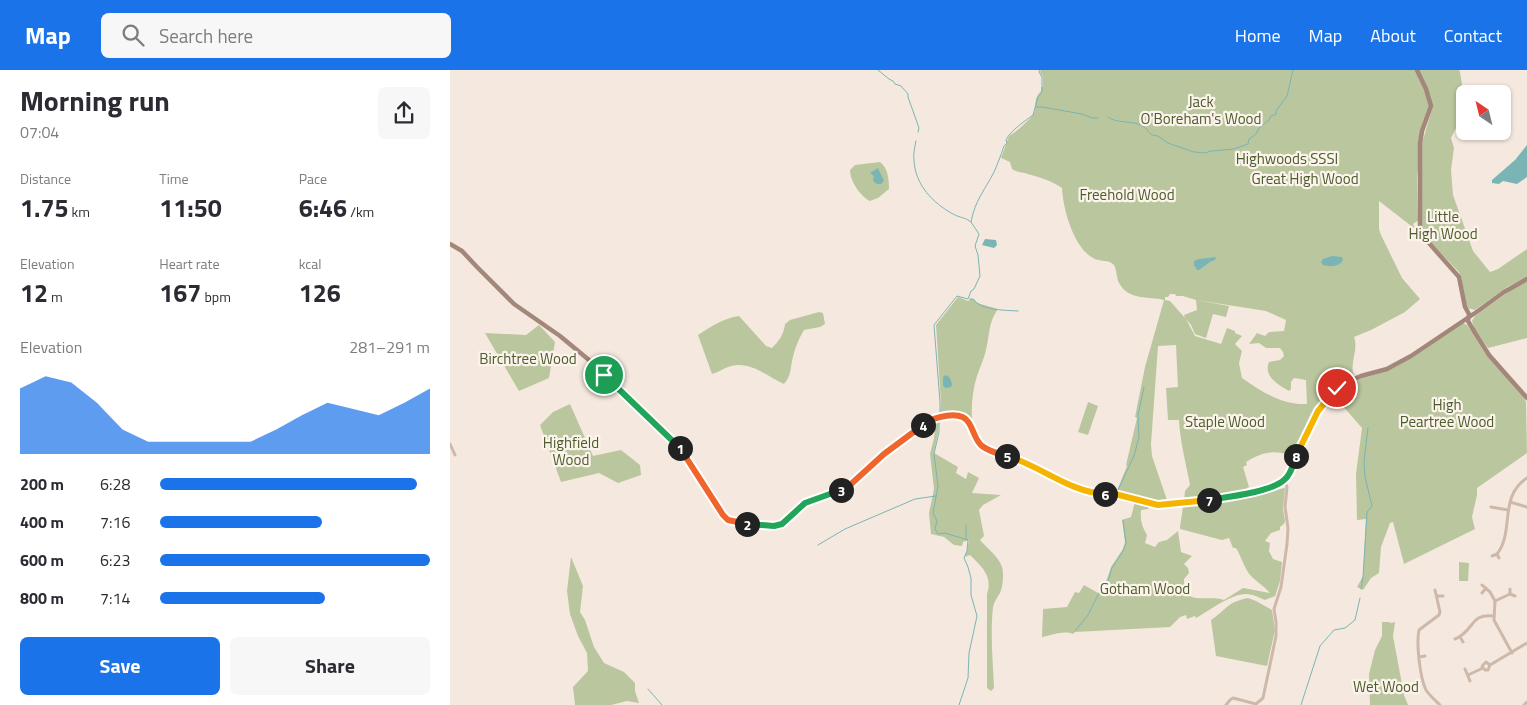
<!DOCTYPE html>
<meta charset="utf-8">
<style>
body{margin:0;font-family:"Titillium Web",sans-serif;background:#f7f7f7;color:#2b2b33;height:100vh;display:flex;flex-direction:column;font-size:19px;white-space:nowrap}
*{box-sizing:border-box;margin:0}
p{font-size:16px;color:#7c7c81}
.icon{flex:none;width:28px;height:28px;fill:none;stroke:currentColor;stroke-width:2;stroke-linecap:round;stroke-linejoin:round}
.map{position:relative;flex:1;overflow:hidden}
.panel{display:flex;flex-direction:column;background:#fff;width:450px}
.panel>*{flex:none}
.needle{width:32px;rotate:325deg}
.controls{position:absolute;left:1006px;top:15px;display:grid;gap:10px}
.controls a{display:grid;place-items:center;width:55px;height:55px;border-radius:8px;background:#fff;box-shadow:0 1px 4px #0004;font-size:25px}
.pin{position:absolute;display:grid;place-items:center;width:42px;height:42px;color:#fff;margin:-21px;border:2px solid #fff;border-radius:50%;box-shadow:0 1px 5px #0007}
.km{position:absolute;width:25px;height:25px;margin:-12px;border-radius:50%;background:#222;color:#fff;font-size:14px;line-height:25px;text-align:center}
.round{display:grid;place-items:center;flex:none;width:52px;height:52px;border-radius:8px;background:#f7f7f7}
.overview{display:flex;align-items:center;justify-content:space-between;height:85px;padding:0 20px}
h1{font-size:28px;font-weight:700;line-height:38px}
.figures{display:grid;grid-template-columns:repeat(3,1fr);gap:8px;height:85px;padding:5px 20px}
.figures div{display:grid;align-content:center}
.figures b{font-size:25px;font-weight:700}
.figures small{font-size:14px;font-weight:400}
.figures p{font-size:14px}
.chart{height:140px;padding:10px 20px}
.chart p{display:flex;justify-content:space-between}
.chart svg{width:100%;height:90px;margin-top:5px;fill:#1a73e8;opacity:.7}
.button{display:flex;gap:10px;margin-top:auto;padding:10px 20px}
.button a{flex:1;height:58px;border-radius:8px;background:#1a73e8;color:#fff;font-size:20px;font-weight:700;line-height:58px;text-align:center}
.button a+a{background:#f7f7f7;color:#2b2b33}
ul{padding:0 20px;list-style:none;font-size:16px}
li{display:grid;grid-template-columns:80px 60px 1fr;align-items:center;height:38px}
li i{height:12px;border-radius:6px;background:#1a73e8}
header{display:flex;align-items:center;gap:30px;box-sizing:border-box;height:70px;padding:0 25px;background:#1a73e8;color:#fff}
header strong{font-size:24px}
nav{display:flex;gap:28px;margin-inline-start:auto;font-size:18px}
.search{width:350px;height:45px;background:#f7f7f7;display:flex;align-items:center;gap:12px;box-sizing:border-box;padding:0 18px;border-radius:8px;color:#7c7c81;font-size:19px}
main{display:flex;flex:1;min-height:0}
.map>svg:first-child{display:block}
</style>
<header>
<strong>Map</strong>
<div class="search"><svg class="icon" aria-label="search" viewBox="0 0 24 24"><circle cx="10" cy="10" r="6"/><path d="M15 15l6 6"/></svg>Search here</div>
<nav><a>Home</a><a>Map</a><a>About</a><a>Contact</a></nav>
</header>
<main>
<section class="panel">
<div class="overview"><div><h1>Morning run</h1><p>07:04</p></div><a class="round"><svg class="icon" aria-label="share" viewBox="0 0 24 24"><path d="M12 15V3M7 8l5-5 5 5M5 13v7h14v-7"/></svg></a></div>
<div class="figures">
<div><p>Distance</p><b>1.75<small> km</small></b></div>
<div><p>Time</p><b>11:50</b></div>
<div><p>Pace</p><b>6:46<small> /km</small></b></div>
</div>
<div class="figures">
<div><p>Elevation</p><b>12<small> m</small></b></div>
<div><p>Heart rate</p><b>167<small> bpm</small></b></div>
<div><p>kcal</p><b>126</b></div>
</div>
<div class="chart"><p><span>Elevation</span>281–291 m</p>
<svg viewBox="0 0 160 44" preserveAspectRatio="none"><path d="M0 44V12L10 6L20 9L30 19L40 32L50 38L60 38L70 38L80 38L90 38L100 32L110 25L120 19L130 22L140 25L150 19L160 12V44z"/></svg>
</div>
<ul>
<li><b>200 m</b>6:28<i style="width:95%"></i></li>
<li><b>400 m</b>7:16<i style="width:60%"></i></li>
<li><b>600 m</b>6:23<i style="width:100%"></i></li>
<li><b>800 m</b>7:14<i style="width:61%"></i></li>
</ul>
<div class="button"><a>Save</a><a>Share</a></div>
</section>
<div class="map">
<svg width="1077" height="635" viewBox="0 0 1077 635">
<rect width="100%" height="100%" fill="#f5e9df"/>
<!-- green -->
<path fill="#bac69d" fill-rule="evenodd" d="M591,0h375l8,19 5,16 -10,54 -2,19 1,43 -4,2 -1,2 5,4 1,3 -40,-31v28l2,6 21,43 18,21 -15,13 -34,18 -17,7c5,13 -5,26 0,39 -8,5 -17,9 -23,16 -10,9 -16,22 -24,32l1,2 -14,30c-19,-6 -31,-5 -48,6l1,3 -4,2 6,20 -2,1 1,4 -64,9 1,-10 5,-6c-4,-22 -10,-43 -11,-65h-11l-2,-32 12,-1 -2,-42 -18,1 -7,98 1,12 16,47h-8l-44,-10 11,-27 -1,-1 11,-47 -2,-1 10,-50 19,-67c-16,-4 -35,1 -45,-17 -3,-6 -2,-13 -5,-18 -5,-6 -13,-3 -19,-6 -21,-9 -32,-50 -33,-71 -10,-7 -23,-11 -34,-14 -6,-2 -10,-1 -16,-5l-2,-7 -9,-4 8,-22c6,-3 26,-20 26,-26 1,-9 -1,-11 6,-19v-4h2v-10l-3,-5zM720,224h5l1,2h7l13,4 70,11 20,9 -2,11 -15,1 -4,4 -8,-3 -8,11 10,-1 7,5h14l3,4 1,4 -4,4 -11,2c-6,14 9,23 20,29l2,-2v-7l3,-4 12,2 1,24c-25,1 -45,-12 -65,-26l-3,-15 3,-12 -7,-7 7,-8 -7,-3v-2l-8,-3 -6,16 -26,-8 -9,-17 5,6 4,9 11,4 7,-24 13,3 3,-11 -33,-6 1,10 -13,5 1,3 -15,-17 -5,-1v-3h3z
M969,0h40l1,2 4,25 -2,19 -11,22 3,10 -3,22 2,25 20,56 17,21 8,-3 29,-20v28l-20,10 -32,23 -8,-2 -6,-32 -3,-5 -26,-27 -10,-15v-86l11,-37z
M430,92c8,6 9,17 9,27l-11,9 -8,3c-10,-5 -20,-20 -20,-31l5,-5z
M1077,211v57l-39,10 -13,-18 -3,-9 3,-5 36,-26z
M508,227l10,4 3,-2h3l3,4 21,6c-10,14 -8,25 -12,41 -2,9 -6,17 -9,26 -4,13 -6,28 -5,42l-3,1 -12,-5h-17l1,-11 -5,-78z
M369,242l4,1 2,11 -5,3 -16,3c-6,10 -10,20 -12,31 -2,11 -1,14 -8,23 -17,-7 -32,-23 -53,-18 -7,2 -12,6 -19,8l-14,-39c12,-8 26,-17 41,-19l27,30 6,2c7,-7 12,-14 13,-24l5,-4z
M1013,253l4,2 18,28 38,43 3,6 1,51 -50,35v7l-5,22 3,12 -71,35 -11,-42 -3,1 -9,24 -2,26 -8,5 -8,12 -6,-3 6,-11 3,-57 -9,1 -1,-46 6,-46 -20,-23 -9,-3c3,-22 34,-24 51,-30 7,-2 14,-7 20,-10 21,-12 39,-27 59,-39z
M89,255l16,17 -6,36 -30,13 -34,-58 41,2z
M638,332l10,4 -10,29 -10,-3z
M120,334l23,52 28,-6 19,15 1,10 -23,8 -19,-10 -38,9 -21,-57 13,-13z
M489,350l-1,12 -4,21 24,14 -2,6 10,6 2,-7 11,6 -7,15 29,2 -18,10 -4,5 5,26 -4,4c7,8 19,17 22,27 2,7 1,19 -2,26 -3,5 -6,9 -7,14 -3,27 0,55 1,81l-3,3 -4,-3v-94c6,-18 -5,-27 -17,-39l-5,2 2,-6 2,-11 -6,2 -1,4 -8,-1 -10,-8 -13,-3 -2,-21 5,-24 -4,-35 4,-16 2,-17z
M835,418l-2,21 2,12 -1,3 -4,3v3l-9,3 -6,8 5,2 -1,8 4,8 9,3 -2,19 -5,15 -10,4c-5,-2 -12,-6 -19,-6 -15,0 -36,16 -50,24l-1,-2 -8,3 -1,-4 -6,2 -10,10 -95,5 -2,2c-9,-4 -21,1 -31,3l1,-28 24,-2 8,-15 4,1 5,-8 14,8 9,-14 4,-12 12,-18 2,-7 -3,-22 9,-3 4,-15 15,4 -2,3 -7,1c-1,10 1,17 6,25l-2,8 10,4 4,-5 8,-2 11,-9 3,21 11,4 -8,8 4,4 1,5 -5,6c-1,29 22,15 40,21l19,-12 27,5c-5,-6 -13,-11 -19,-17 -7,-8 -9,-18 -15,-28h-3l-4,-10 -7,2 -42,-11v-2l3,-20z
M121,487l12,29 -3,26 5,8 9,27 10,16 20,9 11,11v8l4,12 -12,-2 -16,4h-36l-2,-18 15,-16 -1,-18 -9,-17 -8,-22 -3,-23z
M1009,492l10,1 -1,18h-9z
M798,528l8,3 16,9 3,20 -8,36 -51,-10 -5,-36c15,-10 16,-18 37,-22z
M932,552h7l2,1 4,-1 -2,14 11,59 4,10h-38l-1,-31 6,-24 7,-14z"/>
<!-- water -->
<path fill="#7bb4b4" d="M1077,75v32l-10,7 -14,-3 -4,3 -7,-1v-3l23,-20z
M428,98l6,13 -3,3c-4,0 -6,0 -8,-4l1,-4 -4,-3z
M535,169l11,1 1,5 -3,3 -12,-3z
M882,186l10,1 1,3c-4,7 -13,7 -20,5l-2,-3 2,-3z
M766,187l-1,3 -5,2 -11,8h-2l-3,-5v-4l5,-2z
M496,305l4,3 2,6 -1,3 -6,1 -2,-3v-8z"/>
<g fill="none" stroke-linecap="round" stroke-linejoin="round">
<!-- stream -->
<path stroke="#7bb4b4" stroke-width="1" d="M428,0l11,9 4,2 2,3 6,2 7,8v3l11,31 -1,4
M586,37h6l40,7 10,4h6
M658,47c8,7 24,3 35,9 3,2 6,7 9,9l6,1 10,7 26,9 11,1 6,-2 23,-2 14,-5 1,-5 7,-5 3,-6 10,-8 2,-4 5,-2v-3l11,-15 6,-26
M695,56l5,-8
M466,71c-1,6 -3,13 -2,19 1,25 19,43 39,54 7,4 12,3 18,8
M520,229h3c9,12 31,11 45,12
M490,344v-12l-6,-77 23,-29 11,3 3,-8 3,-2 6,-13 -2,-21 -3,-9 4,-12 -8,-12c4,-22 14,-32 23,-50 4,-9 7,-17 10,-26l3,-3 -1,-3c4,-9 19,-19 27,-25l5,-18 4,-5v-15l-3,-5 1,-2
M489,352v10l-5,22 4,32 -5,27 4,8 -2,8 3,5 7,-1 23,7 -1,11 -3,7 4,9 3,11v17l6,21 -8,37 -1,25 -9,27
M668,420l16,-34 5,-19 -1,-22 6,-28
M516,469v-14
M368,475l27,-16 70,-30 21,-3
M911,519l2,-12 4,-65 5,-6 -7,-29 -1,-16 4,-33
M625,561l13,-16 10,-20 10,-14 4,-13 11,-17 3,-8 -3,-23
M198,619l14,16
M851,635l19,-59 14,-16 11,-2 10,-8 5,-22"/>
<!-- street -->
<path stroke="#ceb8a9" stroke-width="3" d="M0,374l5,11
M1060,432l17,5
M1041,437l17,3
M1047,484c18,-23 1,-57 30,-76
M1042,486l5,-2 2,4
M1032,515l8,7 5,9 -1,19 18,33
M1060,519v5l5,2
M985,520l5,22 -1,3 -20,15c-3,13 1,48 7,60 4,6 9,10 14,15
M1032,523l4,-5
M987,526h6
M1045,531l15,-7
M1010,567l3,5
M1005,569c20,-8 14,-26 39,-23
M969,587l6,-1
M1040,595l-4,-3 -3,3 -1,2 3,3h3l2,-5 37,-22
M1015,599l5,12
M1018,605l15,-7
M776,635l4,-5 3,-2 23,6 7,-6 13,-62v-14l-2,-13 7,-22 6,-43 1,-16 -3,-21 2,-20 -3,-7
M1074,635l3,-3"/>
<!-- secondary -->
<path stroke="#a3877a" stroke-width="4.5" d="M967,0l9,19 5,17 -9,25 -2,12v86l3,5 5,8 31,35 6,30 4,7 -1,7 7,12 14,22 38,43
M0,174l12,7 15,16 37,37 46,32 29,24 93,90 44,68 8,4 26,4h14l8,-2 23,-21 45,-18 34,-31 43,-32 12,-5 23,-1 7,6 7,18 11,9 5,3 30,9 50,25 20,7 23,1 43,11 37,-3 52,-9 32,-9 5,-4 4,-5 13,-30 18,-34 18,-23 12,-7 12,-5 26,-7 24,-13 67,-45 26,-19 23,-13"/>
</g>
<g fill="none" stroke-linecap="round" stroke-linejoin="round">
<defs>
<path id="split-1" d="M154,305l76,73"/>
<path id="split-2" d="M230,378l43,67 5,5 19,4"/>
<path id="split-3" d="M297,454l27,2 8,-2 23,-21 36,-13"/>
<path id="split-4" d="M391,420l9,-5 34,-31 39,-29"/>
<path id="split-5" d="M473,355c10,-8 38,-16 46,-2 5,8 6,17 13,23 8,6 17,8 25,10"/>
<path id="split-6" d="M557,386c34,10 62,36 98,38"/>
<path id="split-7" d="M655,424h10l43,11 51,-5"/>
<path id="split-8" d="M759,430c18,-3 62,-8 75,-20 7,-5 9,-16 12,-24"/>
<path id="split-9" d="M846,386l22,-45 19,-23"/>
</defs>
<!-- split-1 casing -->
<use href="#split-1" stroke="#fff" stroke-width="10"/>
<!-- split-2 casing -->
<use href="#split-2" stroke="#fff" stroke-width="10"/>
<!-- split-3 casing -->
<use href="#split-3" stroke="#fff" stroke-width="10"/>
<!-- split-4 casing -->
<use href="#split-4" stroke="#fff" stroke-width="10"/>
<!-- split-5 casing -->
<use href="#split-5" stroke="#fff" stroke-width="10"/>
<!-- split-6 casing -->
<use href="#split-6" stroke="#fff" stroke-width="10"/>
<!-- split-7 casing -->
<use href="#split-7" stroke="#fff" stroke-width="10"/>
<!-- split-8 casing -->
<use href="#split-8" stroke="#fff" stroke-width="10"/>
<!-- split-9 casing -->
<use href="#split-9" stroke="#fff" stroke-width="10"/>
<!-- split-1 -->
<use href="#split-1" stroke="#22a559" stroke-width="6"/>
<!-- split-2 -->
<use href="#split-2" stroke="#f0652b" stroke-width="6"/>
<!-- split-3 -->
<use href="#split-3" stroke="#22a559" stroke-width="6"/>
<!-- split-4 -->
<use href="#split-4" stroke="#f0652b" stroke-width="6"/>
<!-- split-5 -->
<use href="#split-5" stroke="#f0652b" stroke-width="6"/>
<!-- split-6 -->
<use href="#split-6" stroke="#f5b400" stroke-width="6"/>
<!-- split-7 -->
<use href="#split-7" stroke="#f5b400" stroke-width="6"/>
<!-- split-8 -->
<use href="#split-8" stroke="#22a559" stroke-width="6"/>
<!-- split-9 -->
<use href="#split-9" stroke="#f5b400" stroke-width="6"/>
</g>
<g text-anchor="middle" stroke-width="4.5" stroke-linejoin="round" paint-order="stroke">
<!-- park labels -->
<g font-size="15" fill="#4c5c2b" stroke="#fcf4ec">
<text x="751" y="37">Jack<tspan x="751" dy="17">O'Boreham's Wood</tspan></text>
<text x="837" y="94">Highwoods SSSI</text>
<text x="855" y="114">Great High Wood</text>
<text x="677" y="130">Freehold Wood</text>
<text x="993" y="152">Little<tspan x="993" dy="17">High Wood</tspan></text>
<text x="78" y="294">Birchtree Wood</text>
<text x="997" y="340">High<tspan x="997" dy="17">Peartree Wood</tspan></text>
<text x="775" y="357">Staple Wood</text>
<text x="121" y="378">Highfield<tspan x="121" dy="17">Wood</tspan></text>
<text x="695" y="524">Gotham Wood</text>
<text x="936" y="622">Wet Wood</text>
</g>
</g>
</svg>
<div class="controls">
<a><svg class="needle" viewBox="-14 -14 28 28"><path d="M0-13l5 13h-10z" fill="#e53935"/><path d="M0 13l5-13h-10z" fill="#7c7c81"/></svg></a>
</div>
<div class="pin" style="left:154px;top:305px;background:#1e9e55"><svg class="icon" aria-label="arrive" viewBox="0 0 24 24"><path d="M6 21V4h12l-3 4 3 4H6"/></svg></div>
<div class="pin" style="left:887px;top:318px;background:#d93025"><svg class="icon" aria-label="check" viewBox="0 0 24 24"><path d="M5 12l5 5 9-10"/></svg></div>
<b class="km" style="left:230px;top:378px">1</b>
<b class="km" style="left:297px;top:454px">2</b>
<b class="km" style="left:391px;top:420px">3</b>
<b class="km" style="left:473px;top:355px">4</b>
<b class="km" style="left:557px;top:386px">5</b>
<b class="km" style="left:655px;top:424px">6</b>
<b class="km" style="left:759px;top:430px">7</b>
<b class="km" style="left:846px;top:386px">8</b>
</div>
</main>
